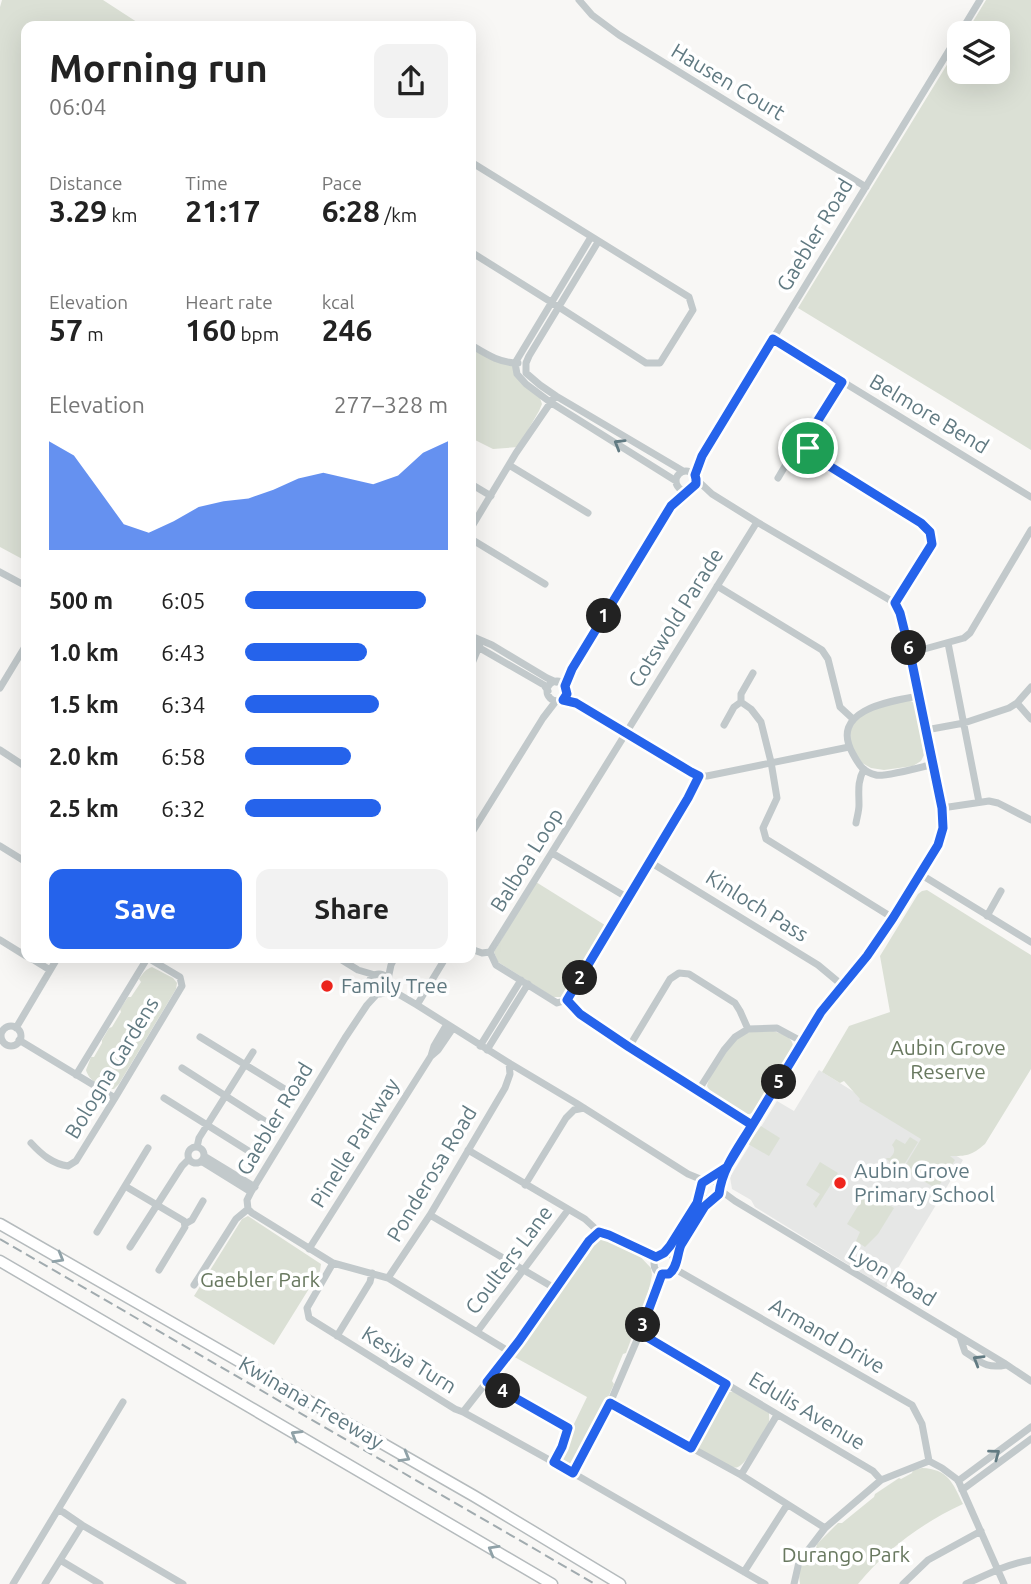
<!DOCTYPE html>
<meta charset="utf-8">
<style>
body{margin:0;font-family:Ubuntu,sans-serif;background:#f2f2f2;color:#222;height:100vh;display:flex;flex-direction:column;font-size:26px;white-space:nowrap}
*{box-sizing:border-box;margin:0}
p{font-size:23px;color:#767676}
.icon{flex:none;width:38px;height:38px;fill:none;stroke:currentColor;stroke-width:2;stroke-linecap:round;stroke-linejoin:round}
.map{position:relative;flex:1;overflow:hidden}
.drawer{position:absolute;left:21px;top:21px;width:455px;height:942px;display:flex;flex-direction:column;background:#fff;border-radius:14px;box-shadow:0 7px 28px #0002}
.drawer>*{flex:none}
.buttons{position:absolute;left:947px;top:21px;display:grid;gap:14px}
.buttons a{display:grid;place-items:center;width:63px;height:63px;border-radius:14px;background:#fff;box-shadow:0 7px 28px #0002;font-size:35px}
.pin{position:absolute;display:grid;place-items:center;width:60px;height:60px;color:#fff;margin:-30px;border:4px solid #fff;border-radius:50%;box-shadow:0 2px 7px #0007}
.km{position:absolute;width:35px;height:35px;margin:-18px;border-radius:50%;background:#222;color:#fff;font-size:19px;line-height:35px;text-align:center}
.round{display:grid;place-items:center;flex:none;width:74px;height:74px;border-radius:14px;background:#f2f2f2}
.headline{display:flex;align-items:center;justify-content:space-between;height:119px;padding:0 28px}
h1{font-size:38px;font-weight:600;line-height:52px}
.stats{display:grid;grid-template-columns:repeat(3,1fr);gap:10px;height:119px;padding:7px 28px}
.stats div{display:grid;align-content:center}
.stats b{font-size:30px;font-weight:600}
.stats small{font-size:19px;font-weight:400}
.stats p{font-size:19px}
.chart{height:196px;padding:14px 28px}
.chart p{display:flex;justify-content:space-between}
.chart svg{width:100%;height:126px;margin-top:7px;fill:#2563eb;opacity:.7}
.primary-button{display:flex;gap:14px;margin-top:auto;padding:14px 28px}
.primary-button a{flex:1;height:80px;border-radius:14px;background:#2563eb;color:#fff;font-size:28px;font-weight:600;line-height:80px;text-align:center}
.primary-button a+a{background:#f2f2f2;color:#222}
ul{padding:0 28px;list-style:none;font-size:23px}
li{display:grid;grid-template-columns:112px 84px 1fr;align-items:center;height:52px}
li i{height:18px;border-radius:9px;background:#2563eb}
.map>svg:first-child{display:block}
</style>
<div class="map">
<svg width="1031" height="1584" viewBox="0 0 1031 1584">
<rect width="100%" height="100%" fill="#f8f7f5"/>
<!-- built -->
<path fill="#e6e7e6" d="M819,1070l144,90 -77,128 -131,-81 -4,-7 -19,-11 -2,-12 47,-76 17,10z"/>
<!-- green -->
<path fill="#dbe0d5" d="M2,0h101l40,26h-117v535l-26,-14v-540z
M986,0h45v450l-233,-142 161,-263v27h39v-39h-32z
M471,346l42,19 27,33 2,6 -3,7 -21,36 -25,2 -22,-11z
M907,700l4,1 4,3 9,51 -3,6 -8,5 -29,4 -13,-2 -9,-5 -11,-17 -1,-16 6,-10 11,-9z
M536,882l72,45 -40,67 -6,3h-9l-55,-35 -4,-10z
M927,890l104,65v114l-46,75c-14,12 -18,12 -35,12l5,4 -18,29 -34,-20 18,-30 -62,-38 1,-2 -16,-18 -4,2 -18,-11 27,-46 41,-14 -10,-56 38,-62 4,-3z
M152,967l21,11 4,5 -1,6 -57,95 -5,5c-11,1 -25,-8 -28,-19l5,-13h3l8,-14v-3l7,-12 3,-1 9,-15 -1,-3 8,-12h3l10,-15 -2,-3c4,-6 7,-10 13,-12z
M770,1030c11,4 24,5 23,19l-38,63c-6,2 -6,3 -12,1 -9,-3 -32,-18 -36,-27 3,-13 23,-45 35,-51 8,-5 19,-4 28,-5z
M761,1126l19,12 -11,18 -21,-12z
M910,1137l8,5 -16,26 -10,-3 -6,-7h4c4,-4 6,-8 2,-13l4,-6 9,5z
M820,1162l18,11 -22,35 -3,-4 7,-10 -14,-9z
M867,1191l27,17 -16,26 -13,13 -9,-6 4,-9 -13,-8z
M248,1216l73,48 -1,7 -46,74 -80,-49 48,-77z
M603,1236l26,13h4l18,19 1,7 -4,19 -22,59 -3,1 -11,27 2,3 -15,34 -3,1 -8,15v5l-3,1 -8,14 1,3 -3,5 -9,3 -7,-3v-7l28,-58 -78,-43 18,-18 17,-24v-4l25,-32h3l18,-24 -1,-3 9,-11z
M726,1392h8l35,21c0,5 1,6 -1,12 -4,9 -19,34 -27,40 -5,4 -5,2 -11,2l-30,-17 -3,-7 26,-48z
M922,1468c26,1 31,15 41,36 -41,19 -76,45 -105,80h-58c-3,-17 4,-25 16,-36l1,-4 21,-21h4l32,-26 1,-3 24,-16 2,1 11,-6 1,-3z"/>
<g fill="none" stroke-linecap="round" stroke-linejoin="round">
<defs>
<path id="highway" d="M0,1224l474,272 146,88
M0,1261l552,323"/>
</defs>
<!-- highway casing -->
<use href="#highway" stroke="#b5bbbd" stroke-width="13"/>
<!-- minor -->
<path stroke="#c2c9cb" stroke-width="7" d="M579,0l13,15 27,20 247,152
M960,33l20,-33
M471,162l218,135 4,13 -33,53h-14l-95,-61 -80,-50
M591,237l-76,126 2,11 9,10 24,18 126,79
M598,242l-69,114 -3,7v10l14,12 16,11 127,75
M773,339l258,158
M471,345c15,9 28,18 47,18
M842,382l-37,59 5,13 111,69 9,9 2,12 -37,59
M509,465l79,48
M676 481a10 10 0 1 1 20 0a10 10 0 1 1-20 0Z
M695,475l7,-20 257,-421
M778,478l13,-22 17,-8
M696,479l16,15 45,28 138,81 5,10 10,40 24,111 8,44 1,20 -5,17 -45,73 -26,38 -46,56 -94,155 -8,20
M471,484l20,12
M471,528l45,-75 37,-54
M471,539l74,45
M0,572l26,14
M717,586l105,64 6,9 12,48 13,12
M471,636l21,9 55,33 9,4
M471,643l73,42 4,6
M948,643l31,159
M910,653l54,-15 6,-5 61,-103
M471,666l9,-22
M547 691a10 10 0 1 1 20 0a10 10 0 1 1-20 0Z
M566,686l6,-17 99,-163 18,-15
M0,688l26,-43
M919,696c-29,5 -91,14 -66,58 6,11 10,18 23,21 9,2 46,-8 58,-11
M563,700l13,3 114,69 9,4h8l142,-29
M741,702l10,7 10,13 10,40 6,36 -14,30 3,11 127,79
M1017,703l14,16
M724,725l10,-18 7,-5v-8l12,-21
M926,730l38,-7 45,-15 8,-5 14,-16
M0,750l26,17
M699,776l-11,22 -121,202 -10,3 -61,-38 -6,-13 267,-430
M942,808l47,-7 9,2 33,17
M856,823c1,-6 3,-12 3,-18 0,-14 -2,-23 5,-36
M471,834l72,-116 13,-17
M0,846l26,16
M552,853l76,45
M650,862l168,103 24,20
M920,874l111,68
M987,916l14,-25
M0,940l26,16
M471,949l11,4 8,-1
M29,957l21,13
M337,957l21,13 17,5
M369 984a10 10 0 1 1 20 0a10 10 0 1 1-20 0Z
M388,979l3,-14 4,-8
M387,990l13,5 17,10 92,58 67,40 112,71 17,7
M567,1000c12,14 27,22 43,33 45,33 95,62 142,92
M417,1005l29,-48
M1 1036a10 10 0 1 1 20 0a10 10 0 1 1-20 0Z
M16,1028l42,-71
M200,1037l91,56
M19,1040l96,58
M480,1046l41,-66
M629,1047l41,-68 9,-6 10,1 46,29 5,8 8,18
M487,1050l41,-66
M431,1056l3,-10 13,-22
M182,1068l89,57
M76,1075l72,-118
M698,1091l26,-41 11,-13 13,-8 29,-1 26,14
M164,1098l91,57
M31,1143c11,12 22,21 37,23l8,-5 39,-63 67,-112 -2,-9 -32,-19
M188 1155a8 8 0 1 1 16 0a8 8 0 1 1-16 0Z
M197,1147l2,-9 54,-86
M468,1150l117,69 14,13
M204,1156l51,31
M201,1161l50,31
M700 1190a10 10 0 1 1 20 0a10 10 0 1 1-20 0Z
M525,1185l41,-67 8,-8 10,-2
M125,1186l59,35 1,6 -26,43
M720,1190l15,11 269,162 27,18
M248,1209l4,4 81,50 55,15 122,74
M430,1215l126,74
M185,1224l7,-4 11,-19
M97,1232l51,-84
M130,1247l52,-81 7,-7
M309,1249l122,-193 7,-6 15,-22
M664,1253c14,-15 30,-41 37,-60
M654 1264a11 11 0 1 1 22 0a11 11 0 1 1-22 0Z
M676,1262l5,-17 31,-46
M333,1263l-26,45 2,10 146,91 8,3 110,61 192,111
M675,1269l237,136 10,19 7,37
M388,1278l42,-63 75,-127 5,-14 -1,-11
M194,1285l42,-66 12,-10 -1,-9 4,-8 94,-154 22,-33 11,-12
M477,1332l91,-122
M640,1333l233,138 8,9
M337,1336l33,-54 2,-9
M960,1337l5,15c16,10 21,17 41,13
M487,1382l81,46 -6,18 -8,16
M610,1403l131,72 84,53
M463,1412l56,-71 70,-100 10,-9 10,3 47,22
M691,1448l35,-64
M573,1473l37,-70 30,-70 22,-59
M741,1475l36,-60
M958,1481l73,-54
M962,1490l69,-51
M58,1510l5,2 19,13 101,59
M60,1560l40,24
M744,1572l43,-67
M13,1584l110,-182
M45,1584l37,-59
M794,1584l5,-22 26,-34 56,-48 48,-19 13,7 16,12 46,104
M903,1584l25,-24 53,-29
M966,1584c22,-10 41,-20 65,-24"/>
<!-- highway -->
<use href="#highway" stroke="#fff" stroke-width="10"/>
<!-- rail -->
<path stroke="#a1abaf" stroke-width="2" stroke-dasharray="10 5" stroke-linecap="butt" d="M0,1239l595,345"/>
</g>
<!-- one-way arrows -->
<defs><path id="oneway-chevron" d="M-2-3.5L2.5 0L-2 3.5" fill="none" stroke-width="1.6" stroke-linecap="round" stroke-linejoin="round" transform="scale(1.75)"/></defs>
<g stroke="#617a82">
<use href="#oneway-chevron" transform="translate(619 444) rotate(-149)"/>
<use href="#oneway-chevron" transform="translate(978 1360) rotate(-149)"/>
<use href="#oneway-chevron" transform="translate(995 1454) rotate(-37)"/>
</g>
<g stroke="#90a2a8">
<use href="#oneway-chevron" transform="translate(59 1258) rotate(30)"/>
<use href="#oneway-chevron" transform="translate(296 1435) rotate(-149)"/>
<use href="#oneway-chevron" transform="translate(405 1457) rotate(30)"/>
<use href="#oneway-chevron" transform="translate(493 1550) rotate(-150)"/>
</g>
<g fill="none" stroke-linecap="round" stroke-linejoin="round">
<defs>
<path id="route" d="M808,448l-3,-7 37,-59 -69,-43 -71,117 -7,19 1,4v5l-25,22 -99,163 -7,17 2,8 -4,6 13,3 115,69 8,4 -11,22 -121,202 13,14 49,33 123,78c-13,22 -30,43 -33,69l-14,12 -24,39c-4,9 -3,22 -12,29h-7l-22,59 86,51 -35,64 -81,-45 -37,70 -19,-11 8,-15 6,-19 -81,-46 32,-41 70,-100 10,-9 10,3 47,22 8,-4 6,-7 27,-43 5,-20 25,-16 94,-155 46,-56 26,-38 45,-73 5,-17 -1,-20 -32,-155 -10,-40 -5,-10 37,-59 -2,-12 -9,-9 -111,-69 -2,-6"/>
</defs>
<!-- route casing -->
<use href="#route" stroke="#fff" stroke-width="14"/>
<!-- route -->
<use href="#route" stroke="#2563eb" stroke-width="9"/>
</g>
<!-- markers -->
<g fill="#ef251d" stroke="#fff" stroke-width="2.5">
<circle cx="327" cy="986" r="7"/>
<circle cx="840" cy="1183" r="7"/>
</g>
<g text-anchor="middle" stroke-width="7" stroke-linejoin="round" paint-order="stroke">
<!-- street labels -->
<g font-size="21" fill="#617a82" stroke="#fff">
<text transform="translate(728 82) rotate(31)" y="7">Hausen Court</text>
<text transform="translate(815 235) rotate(-59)" y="7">Gaebler Road</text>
<text transform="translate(929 414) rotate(31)" y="7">Belmore Bend</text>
<text transform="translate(676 618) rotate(-58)" y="7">Cotswold Parade</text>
<text transform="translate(527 860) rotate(-58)" y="7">Balboa Loop</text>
<text transform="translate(757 906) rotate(32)" y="7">Kinloch Pass</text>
<text transform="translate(112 1068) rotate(-59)" y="7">Bologna Gardens</text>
<text transform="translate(275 1119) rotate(-59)" y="7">Gaebler Road</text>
<text transform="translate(355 1143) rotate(-58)" y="7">Pinelle Parkway</text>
<text transform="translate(432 1174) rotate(-59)" y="7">Ponderosa Road</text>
<text transform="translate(509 1260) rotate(-53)" y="7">Coulters Lane</text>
<text transform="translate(892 1276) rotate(31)" y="7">Lyon Road</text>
<text transform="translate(827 1336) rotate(30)" y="7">Armand Drive</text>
<text transform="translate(409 1360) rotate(32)" y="7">Kesiya Turn</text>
<text transform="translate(311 1403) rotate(30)" y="7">Kwinana Freeway</text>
<text transform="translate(807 1411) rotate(31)" y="7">Edulis Avenue</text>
</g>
<!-- poi labels -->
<g font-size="21" fill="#617a82" stroke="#fff" text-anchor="start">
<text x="341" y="993">Family Tree</text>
<text x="854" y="1178">Aubin Grove<tspan x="854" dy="24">Primary School</tspan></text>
</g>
<!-- park labels -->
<g font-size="21" fill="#697960" stroke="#fff">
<text x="948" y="1055">Aubin Grove<tspan x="948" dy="24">Reserve</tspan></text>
<text x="260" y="1287">Gaebler Park</text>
<text x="846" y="1562">Durango Park</text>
</g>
</g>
</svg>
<div class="buttons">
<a><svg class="icon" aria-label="layers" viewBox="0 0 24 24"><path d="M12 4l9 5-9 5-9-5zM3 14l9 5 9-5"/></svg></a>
</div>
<div class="pin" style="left:808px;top:448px;background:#1e9e55"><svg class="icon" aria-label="arrive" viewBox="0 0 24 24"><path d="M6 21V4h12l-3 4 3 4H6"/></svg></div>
<b class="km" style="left:604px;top:616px">1</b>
<b class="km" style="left:580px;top:978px">2</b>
<b class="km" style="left:643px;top:1325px">3</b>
<b class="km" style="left:503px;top:1391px">4</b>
<b class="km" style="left:779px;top:1082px">5</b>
<b class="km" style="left:909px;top:648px">6</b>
<section class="drawer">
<div class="headline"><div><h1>Morning run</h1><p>06:04</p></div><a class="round"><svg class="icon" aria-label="share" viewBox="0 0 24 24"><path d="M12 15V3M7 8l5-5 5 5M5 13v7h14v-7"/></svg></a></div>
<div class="stats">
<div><p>Distance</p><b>3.29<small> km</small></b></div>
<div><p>Time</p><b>21:17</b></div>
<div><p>Pace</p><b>6:28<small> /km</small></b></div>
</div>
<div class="stats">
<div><p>Elevation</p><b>57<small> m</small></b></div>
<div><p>Heart rate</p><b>160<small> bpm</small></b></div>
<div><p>kcal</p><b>246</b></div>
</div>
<div class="chart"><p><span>Elevation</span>277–328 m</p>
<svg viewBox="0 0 160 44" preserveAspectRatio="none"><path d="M0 44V6L10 11L20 23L30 35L40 38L50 34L60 29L70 27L80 26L90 23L100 19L110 17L120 19L130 21L140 18L150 10L160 6V44z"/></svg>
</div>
<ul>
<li><b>500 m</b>6:05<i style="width:89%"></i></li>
<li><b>1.0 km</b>6:43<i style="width:60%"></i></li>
<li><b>1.5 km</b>6:34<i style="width:66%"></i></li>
<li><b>2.0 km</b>6:58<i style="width:52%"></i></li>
<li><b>2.5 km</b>6:32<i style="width:67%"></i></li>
</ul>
<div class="primary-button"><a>Save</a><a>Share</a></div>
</section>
</div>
